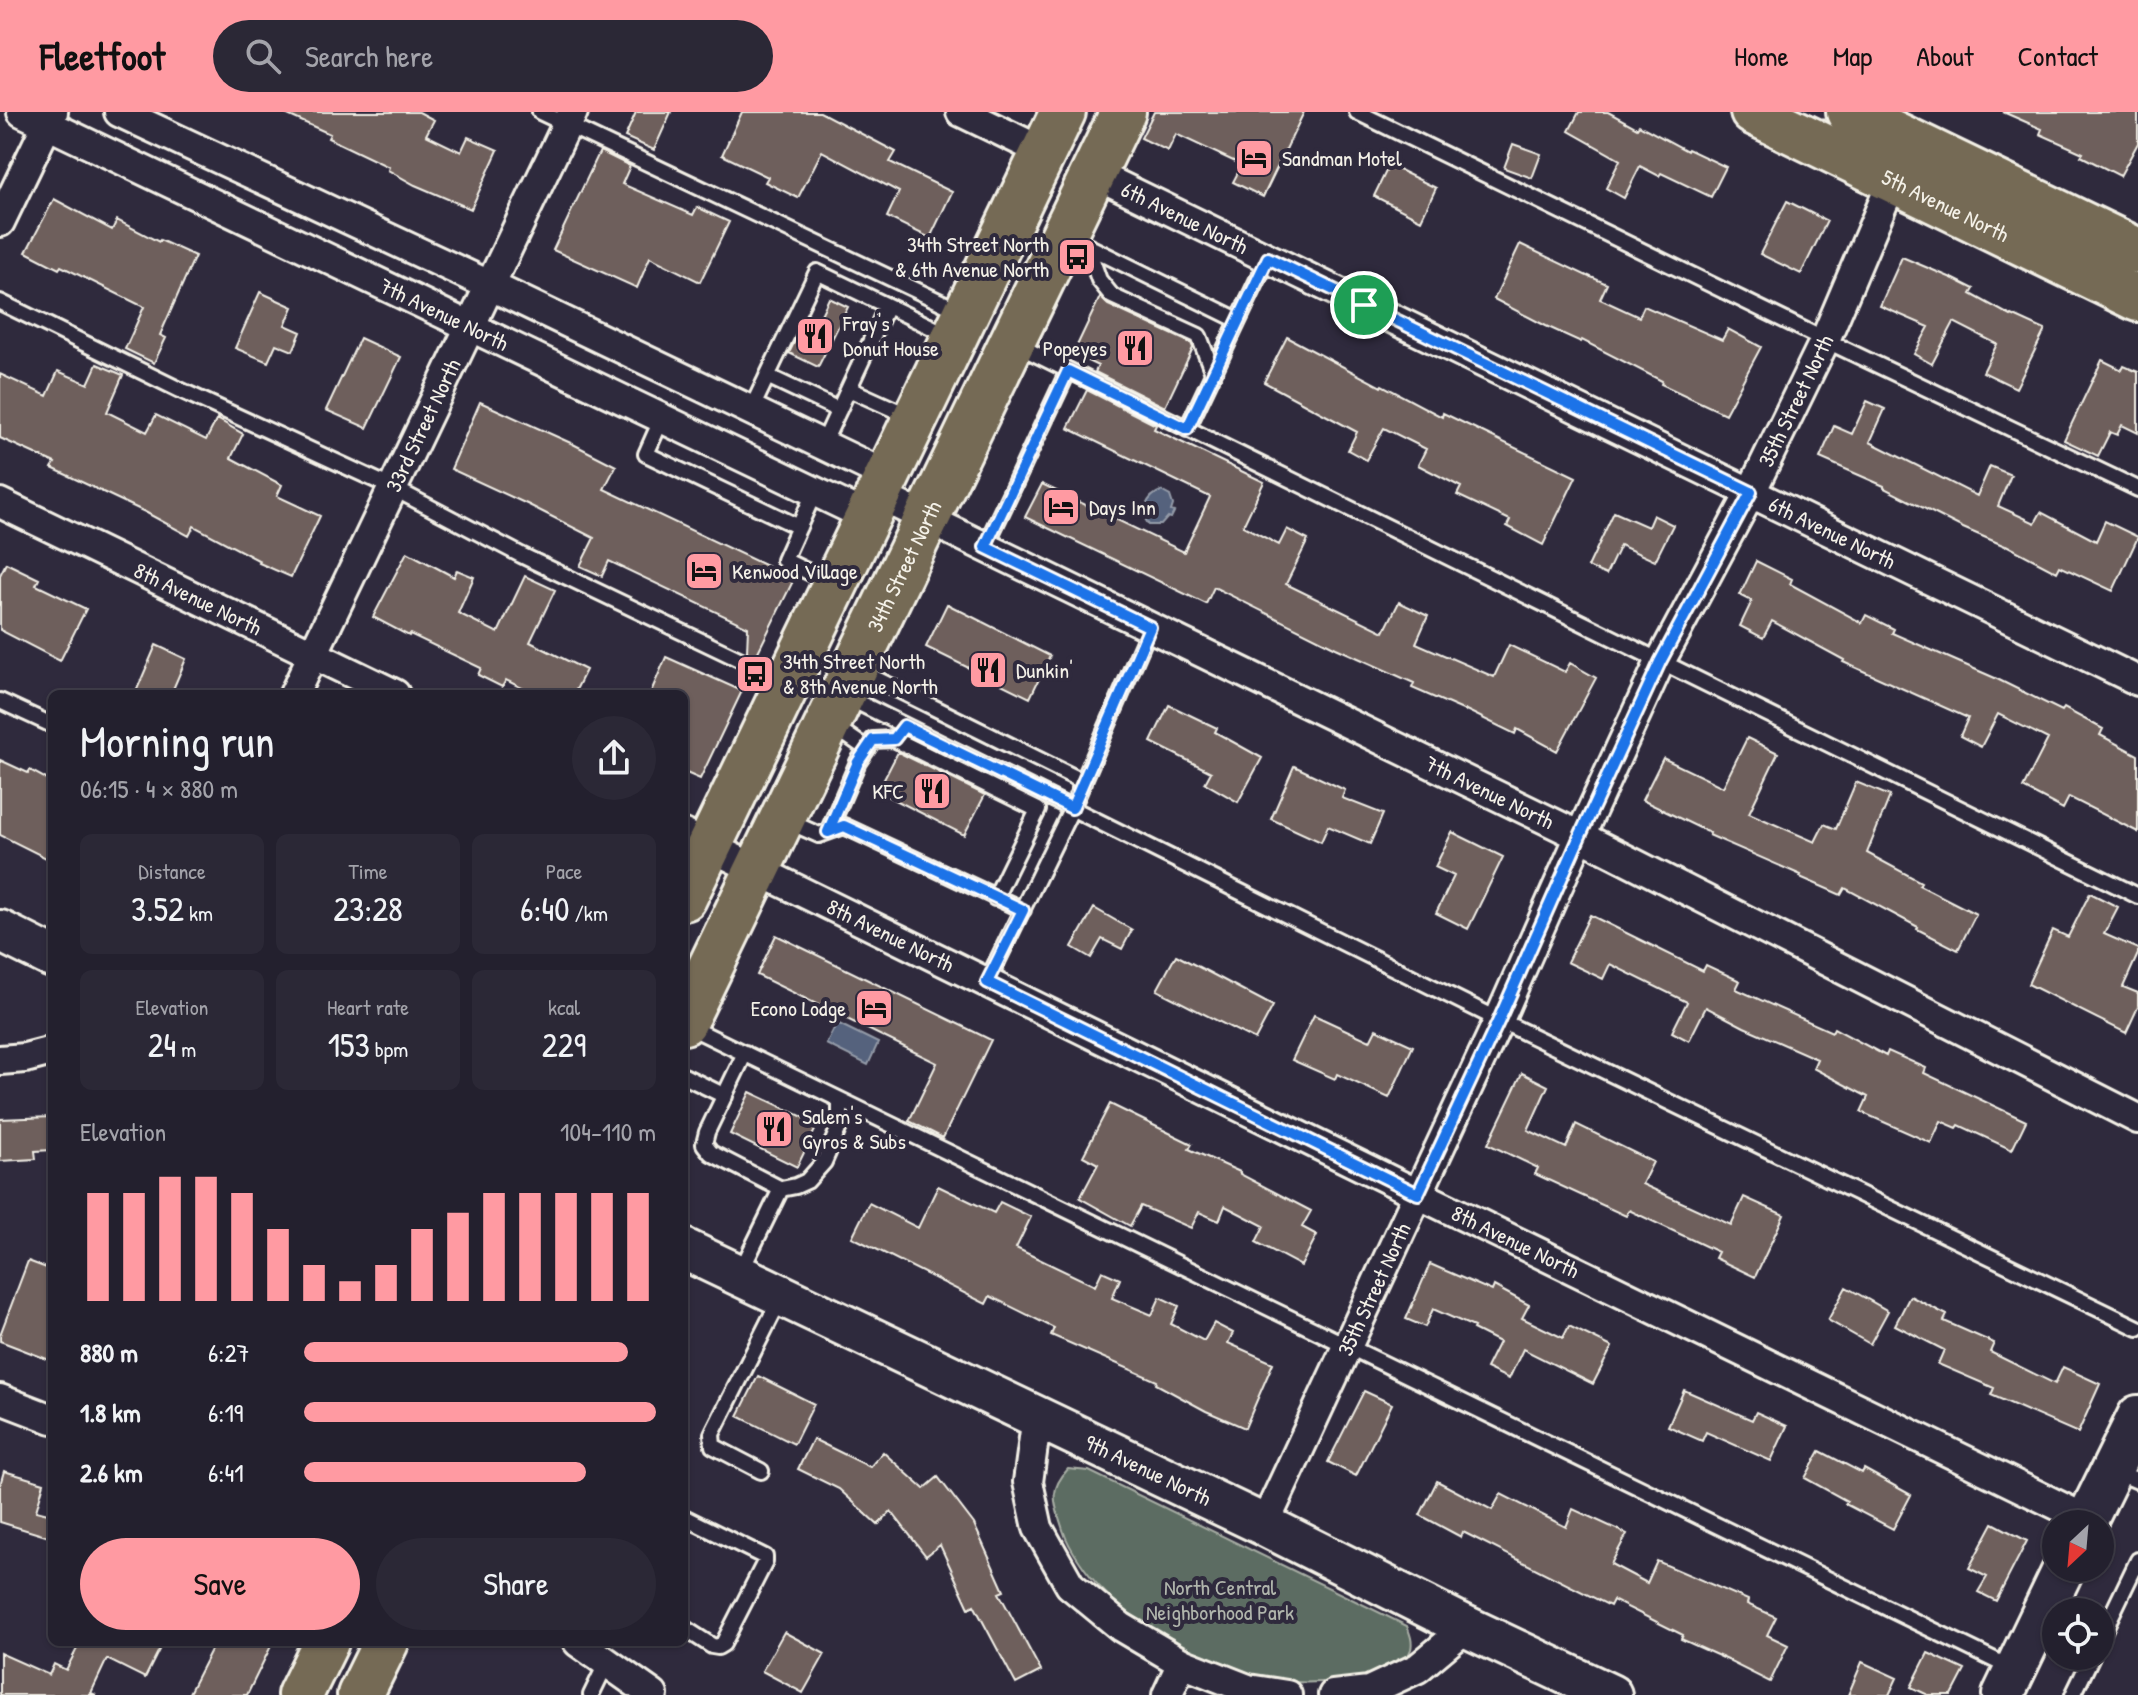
<!DOCTYPE html>
<meta charset="utf-8">
<style>
body{margin:0;font-family:"Patrick Hand",sans-serif;background:#2b2836;color:#f1f3f6;height:100vh;display:flex;flex-direction:column;font-size:30px;white-space:nowrap}
*{box-sizing:border-box;margin:0}
p{font-size:26px;color:#a3a3aa}
.icon{flex:none;width:44px;height:44px;fill:none;stroke:currentColor;stroke-width:2;stroke-linecap:round;stroke-linejoin:round}
.map{position:relative;flex:1;overflow:hidden}
.drawer{position:absolute;left:48px;top:578px;width:640px;height:956px;display:flex;flex-direction:column;background:#23202e;border-radius:12px;box-shadow:0 2px 6px #0004,0 0 0 2px #403e4a}
.drawer>*{flex:none}
.needle{width:52px;rotate:206deg}
.fabs{position:absolute;left:2042px;top:1398px;display:grid;gap:16px}
.fabs a{display:grid;place-items:center;width:72px;height:72px;border-radius:50%;background:#23202e;box-shadow:0 2px 6px #0004,0 0 0 2px #403e4a;font-size:40px}
.pin{position:absolute;display:grid;place-items:center;width:68px;height:68px;color:#fff;margin:-34px;border:4px solid #fff;border-radius:50%;box-shadow:0 2px 8px #0007}
.round{display:grid;place-items:center;flex:none;width:84px;height:84px;border-radius:42px;background:#2b2836}
.overview{display:flex;align-items:center;justify-content:space-between;height:136px;padding:0 32px}
h1{font-size:44px;font-weight:600;line-height:60px}
.figures{display:grid;grid-template-columns:repeat(3,1fr);gap:12px;height:136px;padding:8px 32px}
.figures div{display:grid;align-content:center;border-radius:12px;background:#2b2836;text-align:center}
.figures b{font-size:34px;font-weight:600}
.figures small{font-size:22px;font-weight:400}
.figures p{font-size:22px}
.chart{height:224px;padding:16px 32px}
.chart p{display:flex;justify-content:space-between}
.chart svg{width:100%;height:144px;margin-top:8px;stroke:#ff9aa2;stroke-width:6}
.button{display:flex;gap:16px;margin-top:auto;padding:16px 32px}
.button a{flex:1;height:92px;border-radius:48px;background:#ff9aa2;color:#111;font-size:32px;font-weight:600;line-height:92px;text-align:center}
.button a+a{background:#2b2836;color:#f1f3f6}
ul{padding:0 32px;list-style:none;font-size:26px}
li{display:grid;grid-template-columns:128px 96px 1fr;align-items:center;height:60px}
li i{height:20px;border-radius:10px;background:#ff9aa2}
header{display:flex;align-items:center;gap:48px;box-sizing:border-box;height:112px;padding:0 40px;background:#ff9aa2;color:#111}
header strong{font-size:38px}
nav{display:flex;gap:44px;margin-inline-start:auto;font-size:28px}
.search{width:560px;height:72px;background:#2b2836;display:flex;align-items:center;gap:20px;box-sizing:border-box;padding:0 28px;border-radius:44px;color:#a3a3aa;font-size:30px}
.map>svg:first-child{display:block}
</style>
<header>
<strong>Fleetfoot</strong>
<div class="search"><svg class="icon" aria-label="search" viewBox="0 0 24 24"><circle cx="10" cy="10" r="6"/><path d="M15 15l6 6"/></svg>Search here</div>
<nav><a>Home</a><a>Map</a><a>About</a><a>Contact</a></nav>
</header>
<div class="map">
<svg width="2138" height="1583" viewBox="0 0 2138 1583">
<rect width="100%" height="100%" fill="#2f2a3d"/>
<filter id="ink" filterUnits="userSpaceOnUse"><feTurbulence type="fractalNoise" baseFrequency=".0125" numOctaves="2"/><feDisplacementMap in="SourceGraphic" scale="16" xChannelSelector="R" yChannelSelector="G"/><feConvolveMatrix kernelMatrix="1 2 1 2 8 2 1 2 1" color-interpolation-filters="sRGB"/></filter>
<g filter="url(#ink)">
<!-- green -->
<path fill="#5c6c62" stroke="#a8aea5" stroke-width="2" d="M1068,1357l21,2 318,155c3,8 6,15 4,23 -9,31 -91,35 -118,33 -17,-1 -38,-6 -54,-11 -10,-3 -19,-8 -28,-12 -50,-22 -100,-50 -131,-97 -7,-10 -13,-19 -17,-32 -8,-26 -16,-38 5,-61z"/>
<!-- water -->
<path fill="#54627d" stroke="#949ba8" stroke-width="2" d="M1161,379l9,5 3,9 -2,6 3,1 -3,6 -3,-1 -7,8h-12c-10,-12 -2,-29 12,-34z
M837,911l41,20 -10,22 -42,-21z"/>
<!-- building -->
<path fill="#6e5f5c" stroke="#f4f1e8" stroke-width="2" d="M281,0h138l15,8 -8,15 35,17 7,-15 30,13 -27,59 -56,-24 -27,-15 1,-3 -61,-29 2,-4z
M636,0h35l-17,38 -29,-13z
M742,0h78l76,40 -6,10 62,30 -22,46 -43,-21 12,-25 -77,-41 -24,47 -33,-16 3,-5 -46,-22z
M1154,0h150l-41,85 -30,-15 9,-17 -66,-31 -8,17 -27,-13z
M1579,0h29l29,16 2,-3 48,26 1,-2 38,18 -15,30 -50,-24 -2,3 -19,-10 -16,32 -18,-10 14,-28 -51,-29z
M2003,0h135v31l-18,33 -39,-20 2,-3 -43,-19 2,-5z
M1513,32l28,10 -9,24 -28,-10z
M600,39l30,15 -8,18 71,31 4,-8 32,15 -29,60 -50,-25 -13,31 -84,-38z
M1389,53l47,23 -15,32 -47,-24z
M54,87l58,31 5,-10 42,22 1,-2 35,16 -35,79 6,3 -12,25 -29,-14 19,-42 -83,-41 -2,3 -33,-17z
M1787,89l40,20 -26,53 -41,-20z
M1520,132l69,33v-1l18,8 -7,15 39,18 5,-11 78,34 6,-11 33,18 -36,67 -64,-30 1,-3 -80,-41 -1,2 -35,-16 -52,-27z
M1902,145l52,22 20,10 -3,5 40,22 1,-1 33,15 -29,58 -33,-16 14,-28 -43,-22 -22,42 -18,-10 15,-27 -49,-21z
M260,180l33,15 -8,18 16,7 -8,19 -17,-7 -8,18 -33,-14z
M1100,185l8,8 83,38 2,5 -28,59 -70,-35 3,-6 -25,-12z
M829,186l19,9 -30,60 -29,-14 19,-39 11,5z
M1287,225l94,50 1,-2 60,32 1,-4 133,64 -33,68 -36,-19 3,-6 -53,-25 4,-8 -43,-22 8,-16 -42,-21 -18,32 -18,-10 9,-18 -93,-50z
M360,226l41,19 -34,71 -41,-18z
M2102,248l20,10 2,-4 14,6v61l-16,-8 -5,10 -7,-3 -12,24 -34,-16z
M97,252l26,11 -16,37 40,20 9,-17 50,25 11,-21 26,15 -12,24 51,27 -5,11 43,20 -29,61 -32,-14 1,-2 -66,-35 -5,10 -44,-24 -93,-44 3,-5 -55,-25v-64l47,22 11,-25 30,13z
M1087,278l69,35 -2,4 110,53 -21,44 36,19 8,-16 21,11 -22,44 98,48 15,-30 29,14 -12,27 78,34 15,-32 56,27 5,-9 26,15 -39,73 -40,-22 -2,5 -49,-24 -1,1 -53,-23 2,-5 -78,-35 -122,-61 -8,17 -181,-87 17,-33 142,68 26,-55 -142,-69z
M1867,289l18,8 -15,33 107,54 13,-30 21,9 -13,31 37,17 6,-11 55,29 9,-20 33,16 -25,54 -53,-25 -3,6 -51,-27 -1,1 -42,-18 -79,-40v-2l-64,-28 14,-32 18,8z
M480,290l93,42 43,22 -12,23 190,90 -38,77 -9,-4 1,-25 -139,-66 -7,15 -22,-10 14,-28 -65,-33 -78,-36z
M1614,400l34,15 5,-12 20,10 -18,36 -35,-16 -14,30 -18,-8z
M407,440l47,25 3,-7 17,7 -16,36 40,20 27,-57 30,14 -25,52 56,28 -12,24h-40l-28,-14 -4,7 -24,-12 3,-7 -71,-34 -1,2 -36,-19z
M1756,449l36,18 -2,5 72,39 4,-8 28,14 -2,4 103,45 67,33 2,-3 39,21 -3,6 38,20v77l-69,-35 -6,12 -40,-21 25,-49 -50,-25 -17,33 -21,-11 8,-18 -125,-56 1,-2 -72,-39 -9,17 -23,-12 12,-25 -12,-6z
M6,451l33,16 -3,6 50,24 -26,52 -60,-31v-55z
M947,492l103,52 -20,42 -104,-51z
M156,533l30,14 -15,35h-36z
M666,545l76,34 -42,88 -16,-7v-78h-34z
M1169,593l48,23 -2,4 47,26 -24,44 -33,-19 6,-11 -60,-30z
M1747,626l31,15 -29,60 66,29 9,-18 12,5 20,-47 34,14 -23,57 54,29 -2,3 57,29 -18,36 -41,-21 1,-2 -73,-39 -4,7 -41,-18 1,-2 -92,-40 1,-2 -68,-33 21,-42 60,29z
M898,640l87,43 -21,40 -86,-44z
M0,648l28,13 2,-3 22,12v79l-52,-26z
M1294,654l51,24 -3,8 41,16 -13,30 -42,-18 -7,16 -50,-23z
M1452,720l51,25 -35,72 -32,-16 18,-37 -19,-9z
M2090,781l28,14 -14,27 34,15v5l-15,33 15,6v14l-12,26 -98,-49 25,-54 15,7z
M1094,796l38,22 -10,19 -20,-10 -11,19 -19,-11z
M1590,803l113,56 3,-6 34,16 -4,8 96,43 2,-4 52,28 2,-5 38,17 -2,5 102,48 -14,29 -53,-25 -2,3 -16,-7 -10,22 -70,-31 7,-15 -55,-29 4,-9 -73,-32 -38,-20 -17,34 -17,-9 15,-30 -77,-38 -7,15 -36,-17z
M776,823l215,105 -48,98 -34,-17 28,-58 -180,-88z
M1176,843l97,51 -18,34 -98,-50z
M1314,903l56,26 6,-12 37,17 -24,52 -52,-24 -2,5 -43,-19z
M1522,961l26,13 -20,44 38,18 10,-24 77,38 -11,22 89,41 13,-28 40,18 -29,62 -40,-19 3,-6 -89,-42 -3,6 -91,-42 3,-6 -50,-24z
M750,980l68,32 -21,43 -67,-33z
M1110,992l82,40 -3,5 51,23v2l71,37 -9,16 15,8 -16,31 -45,-24 8,-16 -39,-20 -6,15 -20,-9 -8,16 -50,-22 -11,20 -50,-28 18,-34 -15,-8z
M52,1005v33l-17,1 1,8 -36,2v-42z
M938,1074l56,27 6,-11 31,15 -15,31 79,38 7,-15 18,8 -8,19 40,17 8,-18 19,9 -8,18 33,17 10,-18 19,10 -5,10 45,20 -28,65 -39,-17 -50,-27 1,-3 -106,-46 3,-7 -64,-32 -4,8 -134,-67 17,-34 49,25z
M28,1149l24,9v91l-52,-20v-6z
M1430,1152l62,27 2,-5 35,19 -7,13 41,20 6,-12 43,21 -19,37 -70,-35 -14,30 -23,-11 13,-26 -26,-13 1,-2 -41,-18 -8,18 -19,-8z
M1846,1175l42,24 -18,33 -42,-24z
M1910,1184l37,19 -3,6 50,22 -4,9 65,32 8,-17 37,17 -22,49 -87,-38 3,-7 -56,-24 6,-14 -49,-25z
M758,1264l56,28 -20,40 -56,-28z
M1684,1278l68,30 4,-8 31,14 -16,35 -65,-29 -4,9 -34,-15z
M1364,1279l28,13 -36,72 -28,-14z
M813,1327l57,28 13,-15 41,37 14,-12 36,47 30,67 -5,2 42,78 -25,13 -42,-79 -5,3 -29,-63 -14,11 -35,-45 -13,14 -39,-36 -41,-20z
M1820,1339l42,22 2,-4 47,26 -18,34 -48,-25 2,-3 -42,-23z
M4,1359l40,12 -8,28 16,4v23l-52,-16v-37z
M1437,1369l55,29 9,-16 65,33 7,-18 54,25 -16,30 36,19 10,-22 91,39 -1,4 29,13 -9,18 21,10 -18,37 -40,-20v-1l-49,-22 2,-4 -70,-35 -3,6 -147,-74 -2,5 -41,-22z
M1993,1411l34,18 -31,60 -18,-9 9,-15 -18,-9z
M784,1520l41,22 -22,39 -41,-22z
M73,1530h75l12,6 -15,30 -38,-19 -16,34 5,2h-96v-42l49,22 5,-11 12,6 13,-25z
M215,1530h58l-26,53h-59z
M1928,1541l37,17 -13,25h-24l-17,-8z
M1862,1550l35,16 -8,17h-41z"/>
<g fill="none" stroke-linecap="round" stroke-linejoin="round">
<defs>
<path id="lane" d="M540,0l422,200
M1357,0l468,228 313,149
M1067,124l171,84
M1087,134l12,34 13,16 87,40 14,37
M0,190l180,88 213,98 128,67 264,126
M1015,232l1123,552
M767,264l72,34
M849,277l62,28
M751,298l66,-138 133,64
M662,306l-16,36 153,73
M1187,317l81,-171
M823,332l64,-138
M815,379l-31,69 47,23
M985,435l83,-176
M858,558l226,112
M845,584l654,324 639,308
M0,589l52,24
M831,612l36,25
M785,708l34,15 25,-9 179,84
M828,720l30,-70 15,-22 21,-1 144,71 -43,88
M987,870l85,-174 78,-181
M688,914l1323,642
M745,941l-38,79 -3,12 7,9 70,36 15,-3 11,-5 17,-19 16,-37v-25
M684,964l41,20
M739,1163l42,-86
M2112,1358l26,11
M761,1359l-48,-25 -1,-12 68,-135
M684,1405l75,37 6,3v5l-42,82 -5,3 -6,-1 -28,-18
M2100,1527l38,-79
M591,1583l16,-33
M2073,1583l19,-39"/>
<g id="street">
<path id="s1" d="M22,0l846,405"/>
<path d="M119,0l370,173 399,191"/>
<path d="M961,0l83,40"/>
<path id="s2" d="M1093,61l1045,508"/>
<path d="M0,110l53,-110"/>
<path id="s3" d="M878,383l702,341 558,283"/>
<path id="s4" d="M0,391l395,191"/>
<path id="s5" d="M294,582l279,-582"/>
<path id="s6" d="M684,722l734,360 670,326"/>
<path d="M0,948l25,-2 27,-7"/>
<path d="M0,1287l52,20"/>
<path d="M1037,1304l-9,66 10,46 32,57 51,42 61,36"/>
<path id="s7" d="M1264,1413l235,-505 81,-184 80,-174 91,-170 74,-152 73,-172"/>
<path d="M578,1530l75,53"/>
<path d="M1167,1583l15,-32 66,26 39,6"/>
<path d="M1333,1583l36,-4 49,-23 49,-41"/>
</g>
<g id="secondary">
<path d="M0,819l52,26"/>
<path id="s8" d="M684,1137l580,276 203,102 144,68"/>
<path d="M2085,1412l53,-108"/>
<path d="M2003,1583l61,-127"/>
</g>
<g id="primary">
<path id="s9" d="M1753,0l385,187"/>
<path d="M1849,0l289,139"/>
</g>
<g id="highway">
<path d="M684,786l379,-786"/>
<path id="s10" d="M684,910l439,-910"/>
<path d="M300,1583l26,-53"/>
<path d="M360,1583l26,-53"/>
</g>
</defs>
<!-- lane casing -->
<use href="#lane" stroke="#f4f1e8" stroke-width="20"/>
<!-- street casing -->
<use href="#street" stroke="#f4f1e8" stroke-width="34"/>
<!-- secondary casing -->
<use href="#secondary" stroke="#f4f1e8" stroke-width="46"/>
<!-- primary casing -->
<use href="#primary" stroke="#f4f1e8" stroke-width="50"/>
<!-- highway casing -->
<use href="#highway" stroke="#f4f1e8" stroke-width="50"/>
<!-- lane -->
<use href="#lane" stroke="#2f2a3d" stroke-width="14"/>
<!-- street -->
<use href="#street" stroke="#2f2a3d" stroke-width="28"/>
<!-- secondary -->
<use href="#secondary" stroke="#2f2a3d" stroke-width="40"/>
<!-- primary -->
<use href="#primary" stroke="#756b55" stroke-width="44"/>
<!-- highway -->
<use href="#highway" stroke="#756b55" stroke-width="44"/>
</g>
</g>
<g fill="none" stroke-linecap="round" stroke-linejoin="round" filter="url(#ink)">
<defs>
<path id="route" d="M1268,146l483,234 -91,170 -80,174 -81,184 -81,174 -431,-212 36,-72 -179,-84 -16,6 30,-70 15,-22 21,-1 10,-13 168,82 78,-181 -165,-80 83,-176 119,58z"/>
</defs>
<!-- route casing -->
<use href="#route" stroke="#fff" stroke-width="16"/>
<!-- route -->
<use href="#route" stroke="#1a73e8" stroke-width="10"/>
</g>
<!-- icons -->
<defs>
<symbol id="hotel-square" viewBox="-11 -11 22 22"><rect x="-9" y="-9" width="18" height="18" rx="4" fill="#ff9aa2" stroke="#2f2a3d"/><path d="M-6-4.5h1.5V1H6V5H4.5V3h-9V5H-6ZM-4 0a1.8 1.8 0 1 1 3.6 0ZM.5 0V-2.5h3Q6-2.5 6 0Z" fill="#111"/></symbol>
<symbol id="bus-square" viewBox="-11 -11 22 22"><rect x="-9" y="-9" width="18" height="18" rx="4" fill="#ff9aa2" stroke="#2f2a3d"/><path d="M-5-6H5V4H4V6H2V4H-2V6H-4V4H-5ZM-3.5-4V0h7V-4ZM-3.5 1.2v1.5H-2V1.2ZM2 1.2v1.5H3.5V1.2Z" fill="#111"/></symbol>
<symbol id="restaurant-square" viewBox="-11 -11 22 22"><rect x="-9" y="-9" width="18" height="18" rx="4" fill="#ff9aa2" stroke="#2f2a3d"/><path d="M-5-6h1v4h1v-4h1v4h1v-4h1v5L-1.5 .5V6h-2V.5L-5-1ZM5-6V6H3V1.5H1.5Q1.5-4 5-6Z" fill="#111"/></symbol>
</defs>
<g fill-rule="evenodd">
<use href="#hotel-square" x="1232" y="24" width="44" height="44"/>
<use href="#bus-square" x="1055" y="123" width="44" height="44"/>
<use href="#restaurant-square" x="793" y="202" width="44" height="44"/>
<use href="#restaurant-square" x="1113" y="214" width="44" height="44"/>
<use href="#hotel-square" x="1039" y="373" width="44" height="44"/>
<use href="#hotel-square" x="682" y="437" width="44" height="44"/>
<use href="#restaurant-square" x="966" y="536" width="44" height="44"/>
<use href="#bus-square" x="733" y="540" width="44" height="44"/>
<use href="#restaurant-square" x="910" y="657" width="44" height="44"/>
<use href="#hotel-square" x="852" y="874" width="44" height="44"/>
<use href="#restaurant-square" x="752" y="995" width="44" height="44"/>
</g>
<g text-anchor="middle" stroke-width="8" stroke-linejoin="round" paint-order="stroke">
<!-- poi labels -->
<g font-size="22" fill="#f4f1e8" stroke="#2f2a3d" text-anchor="start">
<text x="1282" y="54">Sandman Motel</text>
<text x="1049" y="140" text-anchor="end">34th Street North<tspan x="1049" dy="25">&amp; 6th Avenue North</tspan></text>
<text x="843" y="219">Fray's<tspan x="843" dy="25">Donut House</tspan></text>
<text x="1107" y="244" text-anchor="end">Popeyes</text>
<text x="1089" y="403">Days Inn</text>
<text x="732" y="467">Kenwood Village</text>
<text x="783" y="557">34th Street North<tspan x="783" dy="25">&amp; 8th Avenue North</tspan></text>
<text x="1016" y="566">Dunkin'</text>
<text x="904" y="687" text-anchor="end">KFC</text>
<text x="846" y="904" text-anchor="end">Econo Lodge</text>
<text x="802" y="1012">Salem's<tspan x="802" dy="25">Gyros &amp; Subs</tspan></text>
</g>
<!-- street labels -->
<g font-size="22" fill="#f4f1e8" stroke="#2f2a3d">
<text dy="8" stroke="none"><textPath href="#s9" startOffset="214">5th Avenue North</textPath></text>
<text dy="8" stroke="none"><textPath href="#s2" startOffset="102">6th Avenue North</textPath></text>
<text dy="8" stroke="none"><textPath href="#s1" startOffset="468">7th Avenue North</textPath></text>
<text dy="8" stroke="none"><textPath href="#s7" startOffset="1244">35th Street North</textPath></text>
<text dy="8" stroke="none"><textPath href="#s5" startOffset="298">33rd Street North</textPath></text>
<text dy="8" stroke="none"><textPath href="#s2" startOffset="822">6th Avenue North</textPath></text>
<text dy="8" stroke="none"><textPath href="#s10" startOffset="506">34th Street North</textPath></text>
<text dy="8" stroke="none"><textPath href="#s4" startOffset="220">8th Avenue North</textPath></text>
<text dy="8" stroke="none"><textPath href="#s3" startOffset="680">7th Avenue North</textPath></text>
<text dy="8" stroke="none"><textPath href="#s6" startOffset="230">8th Avenue North</textPath></text>
<text dy="8" stroke="none"><textPath href="#s6" startOffset="926">8th Avenue North</textPath></text>
<text dy="8" stroke="none"><textPath href="#s7" startOffset="260">35th Street North</textPath></text>
<text dy="8" stroke="none"><textPath href="#s8" startOffset="514">9th Avenue North</textPath></text>
</g>
<!-- park labels -->
<g font-size="22" fill="#b0b5ac" stroke="#2f2a3d">
<text x="1220" y="1483">North Central<tspan x="1220" dy="25">Neighborhood Park</tspan></text>
</g>
</g>
</svg>
<div class="fabs">
<a><svg class="needle" viewBox="-14 -14 28 28"><path d="M0-13l5 13h-10z" fill="#e53935"/><path d="M0 13l5-13h-10z" fill="#a3a3aa"/></svg></a>
<a><svg class="icon" aria-label="locate" viewBox="0 0 24 24"><circle cx="12" cy="12" r="6"/><path d="M12 2v4M12 18v4M2 12h4M18 12h4"/></svg></a>
</div>
<div class="pin" style="left:1364px;top:193px;background:#1e9e55"><svg class="icon" aria-label="arrive" viewBox="0 0 24 24"><path d="M6 21V4h12l-3 4 3 4H6"/></svg></div>
<section class="drawer">
<div class="overview"><div><h1>Morning run</h1><p>06:15 · 4 × 880 m</p></div><a class="round"><svg class="icon" aria-label="share" viewBox="0 0 24 24"><path d="M12 15V3M7 8l5-5 5 5M5 13v7h14v-7"/></svg></a></div>
<div class="figures">
<div><p>Distance</p><b>3.52<small> km</small></b></div>
<div><p>Time</p><b>23:28</b></div>
<div><p>Pace</p><b>6:40<small> /km</small></b></div>
</div>
<div class="figures">
<div><p>Elevation</p><b>24<small> m</small></b></div>
<div><p>Heart rate</p><b>153<small> bpm</small></b></div>
<div><p>kcal</p><b>229</b></div>
</div>
<div class="chart"><p><span>Elevation</span>104–110 m</p>
<svg viewBox="0 0 160 44" preserveAspectRatio="none"><path d="M5 44V11M15 44V11M25 44V6M35 44V6M45 44V11M55 44V22M65 44V33M75 44V38M85 44V33M95 44V22M105 44V17M115 44V11M125 44V11M135 44V11M145 44V11M155 44V11"/></svg>
</div>
<ul>
<li><b>880 m</b>6:27<i style="width:92%"></i></li>
<li><b>1.8 km</b>6:19<i style="width:100%"></i></li>
<li><b>2.6 km</b>6:41<i style="width:80%"></i></li>
</ul>
<div class="button"><a>Save</a><a>Share</a></div>
</section>
</div>
